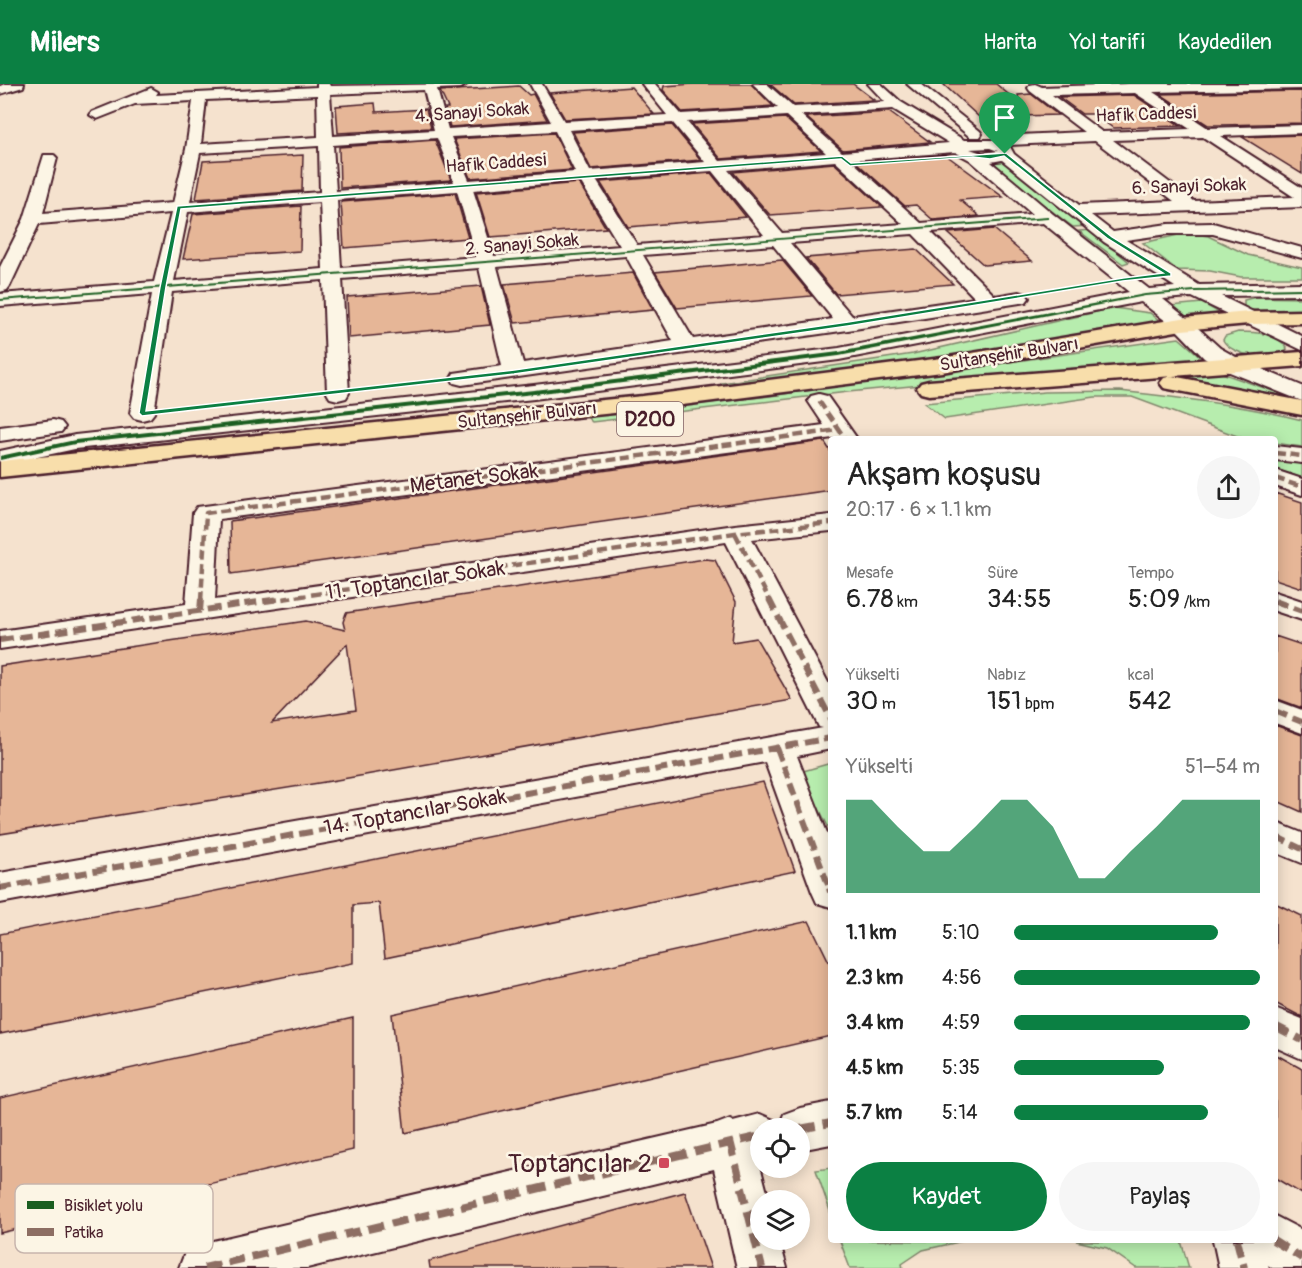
<!DOCTYPE html>
<html lang="tr">
<meta charset="utf-8">
<style>
body{margin:0;font-family:Pangolin,sans-serif;background:#f6f6f6;color:#222;height:100vh;display:flex;flex-direction:column;font-size:22px;white-space:nowrap}
*{box-sizing:border-box;margin:0}
p{font-size:20px;color:#767676}
.icon{flex:none;width:33px;height:33px;fill:none;stroke:currentColor;stroke-width:2;stroke-linecap:round;stroke-linejoin:round}
.map{position:relative;flex:1;overflow:hidden}
.side{position:absolute;left:828px;top:352px;width:450px;height:807px;display:flex;flex-direction:column;background:#fff;border-radius:6px;box-shadow:0 3px 15px #0003}
.side>*{flex:none}
.controls{position:absolute;left:750px;top:1034px;display:grid;gap:12px}
.controls a{display:grid;place-items:center;width:60px;height:60px;border-radius:50%;background:#fff;box-shadow:0 3px 15px #0003;font-size:30px}
.pin{position:absolute;display:grid;place-items:center;width:51px;height:51px;color:#fff;margin:-62px -26px;border-radius:50% 50% 50% 0;rotate:-45deg;box-shadow:0 0 6px #0007}
.pin .icon{rotate:45deg}
.round{display:grid;place-items:center;flex:none;width:63px;height:63px;border-radius:32px;background:#f6f6f6}
.summary{display:flex;align-items:center;justify-content:space-between;height:102px;padding:0 18px}
h1{font-size:33px;font-weight:600;line-height:45px}
.metrics{display:grid;grid-template-columns:repeat(3,1fr);gap:9px;height:102px;padding:6px 18px}
.metrics div{display:grid;align-content:center}
.metrics b{font-size:26px;font-weight:600}
.metrics small{font-size:16px;font-weight:400}
.metrics p{font-size:16px}
.chart{height:168px;padding:12px 18px}
.chart p{display:flex;justify-content:space-between}
.chart svg{width:100%;height:108px;margin-top:6px;fill:#0b8043;opacity:.7}
.button{display:flex;gap:12px;margin-top:auto;padding:12px 18px}
.button a{flex:1;height:69px;border-radius:36px;background:#0b8043;color:#fff;font-size:24px;font-weight:600;line-height:69px;text-align:center}
.button a+a{background:#f6f6f6;color:#222}
ul{padding:0 18px;list-style:none;font-size:20px}
li{display:grid;grid-template-columns:96px 72px 1fr;align-items:center;height:45px}
li i{height:15px;border-radius:8px;background:#0b8043}
header{display:flex;align-items:center;gap:36px;box-sizing:border-box;height:84px;padding:0 30px;background:#0b8043;color:#fff}
header strong{font-size:28px}
nav{display:flex;gap:33px;margin-inline-start:auto;font-size:21px}
.map>svg:first-child{display:block}
</style>
<header>
<strong>Milers</strong>
<nav><a>Harita</a><a>Yol tarifi</a><a>Kaydedilen</a></nav>
</header>
<div class="map">
<svg width="1302" height="1184" viewBox="0 0 1302 1184">
<rect width="100%" height="100%" fill="#f5e2ce"/>
<filter id="ink" filterUnits="userSpaceOnUse"><feTurbulence type="fractalNoise" baseFrequency=".0167" numOctaves="2"/><feDisplacementMap in="SourceGraphic" scale="12" xChannelSelector="R" yChannelSelector="G"/><feConvolveMatrix kernelMatrix="1 2 1 2 8 2 1 2 1" color-interpolation-filters="sRGB"/></filter>
<g filter="url(#ink)">
<!-- green -->
<path fill="#b7edae" stroke="#80866c" stroke-width="1.5" d="M1012,77l76,65 -15,1 -85,-64z
M1091,146l38,32 -6,2 -44,-33z
M1187,149l21,3 40,19 54,12v10h-61l-31,-6 -33,-1 -34,-27z
M1256,213l46,1v18l-47,-3 -11,-6v-7z
M1202,219l23,13 -34,4 -21,-14z
M1114,224l36,5 10,8 -5,6 -432,62 -2,-6 192,-29z
M1238,248c17,0 39,1 49,16l-1,4c-14,10 -55,4 -63,-12l2,-4z
M1179,254l30,26 -235,16 -126,12 -256,30 -5,-5 183,-21z
M1216,287l85,30 -140,-26z
M1120,307c62,7 122,14 182,29v27l-27,-4v-3l-30,-1 -113,-42h-37l-150,22 -21,-16 121,-11z
M1275,376l27,4v14l-27,-9z
M831,679v69l-31,-60z
M831,1084v46l-15,-44z
M840,1157v-1l123,1 -40,9 -21,14 1,4h-53z
M1076,1157h105l8,27h-53l-29,-20z"/>
<!-- building -->
<path fill="#e6b697" stroke="#4a1f2b" stroke-width="1.5" fill-rule="evenodd" d="M693,0h58l22,22 -91,6 -19,-22 1,-4z
M770,0h83l21,16 -80,5z
M943,0h53l23,19 -1,-8 13,-1 27,21 -79,2z
M519,2l10,9 4,-1 14,26 -97,7 -5,-19h3l-8,-17z
M631,3l23,27 -89,5 -15,-26z
M1302,7v32l-80,2h-14l-48,-31z
M1134,11l47,31 -68,2 -19,-14h-12l-23,-17z
M375,19l1,9 50,-3 5,19 -93,5 -2,-27z
M889,28l41,30 -87,8 -37,-33z
M785,34l36,33 -100,8 -29,-35z
M672,41l29,35 -110,9 -18,-37z
M554,49l18,37 -102,8 -16,-39z
M1302,51v39l-60,-37z
M435,56l16,40 -111,8 -1,-41z
M303,71l-1,36 -106,8 7,-38z
M946,71l57,42 -43,3 19,16 -46,4 -17,-15 -11,1 -49,-44z
M834,79l48,44 -112,8 -37,-43z
M711,89l35,44 -118,10 -28,-45z
M579,99l27,45 -116,9 -14,-45z
M455,109l13,45 -124,10 -3,-46z
M301,122l-1,45 -117,8 10,-45z
M994,145l38,32 -48,4 -36,-32z
M916,165l37,35 -117,10 -30,-36z
M782,176l30,36 -135,12 -22,-36z
M633,189l20,37 -138,13 -11,-39z
M481,202l9,39 -141,13 -2,-41z
M824,357l7,11v38l-600,84 -1,-53z
M1275,409l27,9v86l-27,-9z
M705,475l10,1 21,42 -4,40 24,-4 36,62 -461,81 -331,53v-168l306,-45 39,9 -2,-8 3,-9zM347,560l9,66 -84,13z
M1275,552l27,9v63l-27,-10z
M1275,641l27,10v77l-27,-12z
M763,698l32,89 -410,87 -6,-55 -26,2v58l-353,71v-100z
M1275,819l27,13v101l-27,-14z
M809,837l22,45v70l-426,97 -13,-119z
M353,934v132l-353,83v-135z
M1275,970l27,15v125l-27,-16z
M685,1108l26,76h-281l-1,-7z"/>
<g fill="none" stroke-linecap="round" stroke-linejoin="round">
<defs>
<path id="minor" d="M5,0h19l-1,3 -23,7v-8z
M317,0h12l1,2 137,-2 -6,4 -24,1 11,40 103,-7 -21,-38h12l22,37 103,-6 -25,-31h13l26,30 97,-6 -25,-24h14l26,23 92,-5 -17,-18h13l20,18 63,38h27l28,-5 65,-3 -54,-41 -2,-3 2,-3 5,-1 7,3 87,-3h173v5l-149,3 55,36 94,-3v8l-81,3 81,52v19l-211,8 22,17 55,-8 45,-1 89,25v10l-89,-24h-45l-42,6 73,45 103,-2v12l-81,1 81,40v14l-110,-53 -29,2 26,21 31,28 23,13 59,25v15l-75,-30 -23,-13 -29,-30 -34,-26 -302,58 -305,39 -459,50 -75,16v-14l75,-16 459,-50 305,-37 290,-56 -86,-69 -112,9 64,64 24,-4 7,2 3,4 -3,4 -178,28 -386,55 -8,-2 -3,-5 3,-5 48,-7 -23,-98 -137,11 7,114 -3,5 -8,2 -8,-2 -3,-5 -4,-113 -151,12 -18,121 -4,5 -8,2 -8,-2 -4,-5 22,-119 -152,12v-12l154,-12 17,-69 -132,11 -29,62 -3,4 -7,2v-25l24,-48 20,-64h10l3,3 -14,55 130,-10 13,-54 7,-48 -58,3 -38,15 -7,-4 2,-3 59,-24 7,4 -2,3 161,-8zM424,6l10,40 -101,6 -3,-42zM1135,9l55,36 -88,3 -50,-37zM317,11l1,42 -117,7 5,-44zM893,25l56,34 -107,9 -41,-37zM786,32l40,37 -106,8 -33,-39zM673,39l32,39 -115,9 -21,-41zM555,47l20,41 -106,8 -18,-43zM1203,53l91,60 -100,4 -81,-61zM437,54l17,44 -118,9 -3,-46zM1095,57l79,60 -95,4 -65,-51 -5,-9zM319,62l1,46 -130,10 10,-49zM990,64l8,3 -16,2 -12,-4zM955,68l15,8 62,54 -111,9 -70,-63zM1002,76l102,82 71,45 -26,2 -96,-75 -62,-52zM835,77l68,63 -121,9 -54,-63zM712,87l52,64 -127,10 -41,-65zM580,97l40,65 -126,10 -21,-66zM457,107l19,66 -135,11 -4,-68zM320,118l3,67 -149,12 14,-69zM913,150l62,64 -123,18 -62,-73zM773,161l60,74 -140,20 -50,-84zM626,172l47,85 -150,22 -26,-96z
M907,0h14l59,47 2,3 -2,3h-10z
M819,310l8,2 31,44 -25,-2 -614,81 -4,81 520,-75 96,-10v16l-79,8 79,149v61l-34,7 34,87v64l-14,-4 -5,-11 -47,-130 -765,141v-30l823,-145 -4,-1 -4,-8 -89,-177 -726,107v-18l186,-27 7,-91 4,-6 627,-82 -16,-24 3,-5z
M53,336l8,2 4,5 -4,5 -61,9v-14z
M1275,362l27,3v14l-27,-3z
M1275,386l27,9v16l-27,-9z
M1275,508l27,9v19l-27,-9z
M1275,616l27,10v23l-27,-10z
M1275,738l27,11v30l-27,-11z
M1275,924l27,11v40l-27,-12z
M831,1018v42l-31,6v-22h-40v29l-2,1 11,42h-9v39h19l8,29h-50l-23,-99 -407,99h-128l7,-18 18,-7 513,-119 13,-5 3,2 27,-7 16,7 3,5 5,-12 16,-6z
M1275,1132l27,14v38h-30l-4,-3 1,3h-50l-6,-28h62z"/>
<path id="highway" d="M1302,227v12l-53,1 -67,6 -240,42 -299,38 -643,67v-16l643,-65 299,-38 240,-40 67,-6z
M1302,268v14l-373,29 -8,-2 -4,-5 4,-5 8,-2z
M1172,292l130,25v14l-138,-27 -4,-5 4,-5z"/>
</defs>
<!-- minor casing -->
<use href="#minor" stroke="#4a1f2b" stroke-width="4"/>
<!-- highway casing -->
<use href="#highway" stroke="#4a1f2b" stroke-width="5"/>
<!-- minor -->
<use href="#minor" fill="#fcf5e5" fill-rule="evenodd"/>
<!-- highway -->
<use href="#highway" fill="#f8deab" fill-rule="evenodd"/>
<!-- quiet-far2 -->
<path stroke="#8d6e63" stroke-width="4.5" stroke-dasharray="10 4.5" stroke-linecap="butt" d="M819,317l27,39
M1275,369l27,3
M1275,394l27,9
M735,449l35,68
M201,517l5,-88 633,-83
M268,517l467,-68 96,-10"/>
<!-- quiet-far1 -->
<path stroke="#8d6e63" stroke-width="6" stroke-dasharray="13 6" stroke-linecap="butt" d="M769,515l62,120
M1275,517l27,10
M200,527l1,-12
M0,556l279,-41
M1275,627l27,11
M777,664l53,142
M1275,752l27,13
M0,804l831,-150"/>
<!-- quiet -->
<path stroke="#8d6e63" stroke-width="8" stroke-dasharray="16 8" stroke-linecap="butt" d="M830,804l1,4
M1275,942l27,14
M800,1045l31,-6
M730,1057l32,127
M1237,1156l7,28
M1273,1156l29,18
M204,1184l556,-132"/>
<defs>
<path id="cycleway" d="M1048,133v2h-1l-1047,82v-2z
M1302,204v2l-107,2 -50,4 -306,60 -305,38 -459,50 -75,16v-4l75,-16 459,-50 305,-38 306,-58 50,-4z"/>
</defs>
<!-- cycleway casing -->
<use href="#cycleway" stroke="#fcf5e5" stroke-width="3"/>
<!-- cycleway -->
<use href="#cycleway" fill="#1b5e20" fill-rule="evenodd"/>
</g>
</g>
<!-- route -->
<path fill="#0b8043" stroke="#fff" stroke-width="1.5" fill-rule="evenodd" d="M1006,69l106,84 59,36v3l-48,5 -275,45 -334,48 -372,42 -3,-3 21,-126 17,-81 665,-50 9,7zM1004,72l104,83 55,34 -40,5 -275,44 -334,48 -368,41 20,-124 15,-78 660,-50 9,7 123,-9 17,2z"/>
<!-- markers -->
<rect fill="#d1495b" stroke="#fcf5e5" stroke-width="2" x="658" y="1073" width="12" height="12" rx="3"/>
<g text-anchor="middle" stroke-width="5" stroke-linejoin="round" paint-order="stroke">
<!-- far-street labels -->
<g font-size="18" fill="#4a1f2b" stroke="#fcf5e5">
<text transform="translate(472 28) rotate(-4)" y="6">4. Sanayi Sokak</text>
<text transform="translate(1146 30) rotate(-2)" y="6">Hafik Caddesi</text>
<text transform="translate(496 79) rotate(-4)" y="6">Hafik Caddesi</text>
<text transform="translate(1189 102) rotate(-2)" y="6">6. Sanayi Sokak</text>
<text transform="translate(522 160) rotate(-5)" y="6">2. Sanayi Sokak</text>
<text transform="translate(1009 270) rotate(-9)" y="6">Sultanşehir Bulvarı</text>
<text transform="translate(527 331) rotate(-6)" y="6">Sultanşehir Bulvarı</text>
</g>
<!-- shield labels -->
<rect fill="#fcf5e5" stroke="#7f5f63" stroke-width="1.5" x="617" y="318" width="66" height="34" rx="4.5"/>
<g font-size="20" font-weight="bold" fill="#4a1f2b">
<text x="650" y="342">D200</text>
</g>
<!-- street labels -->
<g font-size="21" fill="#4a1f2b" stroke="#fcf5e5">
<text transform="translate(474 394) rotate(-7)" y="7">Metanet Sokak</text>
<text transform="translate(415 496) rotate(-8)" y="7">11. Toptancılar Sokak</text>
<text transform="translate(415 728) rotate(-10)" y="7">14. Toptancılar Sokak</text>
</g>
<!-- near-poi labels -->
<g font-size="26" fill="#4a1f2b" stroke="#fcf5e5" text-anchor="end">
<text x="652" y="1088">Toptancılar 2</text>
</g>
</g>
<!-- legend -->
<rect x="15" y="1100" width="198" height="69" rx="9" fill="#fcf5e5" stroke="#c7b5ad" stroke-width="1.5"/>
<rect x="27" y="1117" width="27" height="8" fill="#1b5e20"/>
<rect x="27" y="1144" width="27" height="8" fill="#8d6e63"/>
<g font-size="16" fill="#4a1f2b">
<text x="64" y="1127">Bisiklet yolu</text>
<text x="64" y="1154">Patika</text>
</g>
</svg>
<div class="controls">
<a><svg class="icon" aria-label="locate" viewBox="0 0 24 24"><circle cx="12" cy="12" r="6"/><path d="M12 2v4M12 18v4M2 12h4M18 12h4"/></svg></a>
<a><svg class="icon" aria-label="layers" viewBox="0 0 24 24"><path d="M12 4l9 5-9 5-9-5zM3 14l9 5 9-5"/></svg></a>
</div>
<div class="pin" style="left:1005px;top:70px;background:#1e9e55"><svg class="icon" aria-label="arrive" viewBox="0 0 24 24"><path d="M6 21V4h12l-3 4 3 4H6"/></svg></div>
<section class="side">
<div class="summary"><div><h1>Akşam koşusu</h1><p>20:17 · 6 × 1.1 km</p></div><a class="round"><svg class="icon" aria-label="share" viewBox="0 0 24 24"><path d="M12 15V3M7 8l5-5 5 5M5 13v7h14v-7"/></svg></a></div>
<div class="metrics">
<div><p>Mesafe</p><b>6.78<small> km</small></b></div>
<div><p>Süre</p><b>34:55</b></div>
<div><p>Tempo</p><b>5:09<small> /km</small></b></div>
</div>
<div class="metrics">
<div><p>Yükselti</p><b>30<small> m</small></b></div>
<div><p>Nabız</p><b>151<small> bpm</small></b></div>
<div><p>kcal</p><b>542</b></div>
</div>
<div class="chart"><p><span>Yükselti</span>51–54 m</p>
<svg viewBox="0 0 160 44" preserveAspectRatio="none"><path d="M0 44V6L10 6L20 17L30 27L40 27L50 17L60 6L70 6L80 17L90 38L100 38L110 27L120 17L130 6L140 6L150 6L160 6V44z"/></svg>
</div>
<ul>
<li><b>1.1 km</b>5:10<i style="width:83%"></i></li>
<li><b>2.3 km</b>4:56<i style="width:100%"></i></li>
<li><b>3.4 km</b>4:59<i style="width:96%"></i></li>
<li><b>4.5 km</b>5:35<i style="width:61%"></i></li>
<li><b>5.7 km</b>5:14<i style="width:79%"></i></li>
</ul>
<div class="button"><a>Kaydet</a><a>Paylaş</a></div>
</section>
</div>
